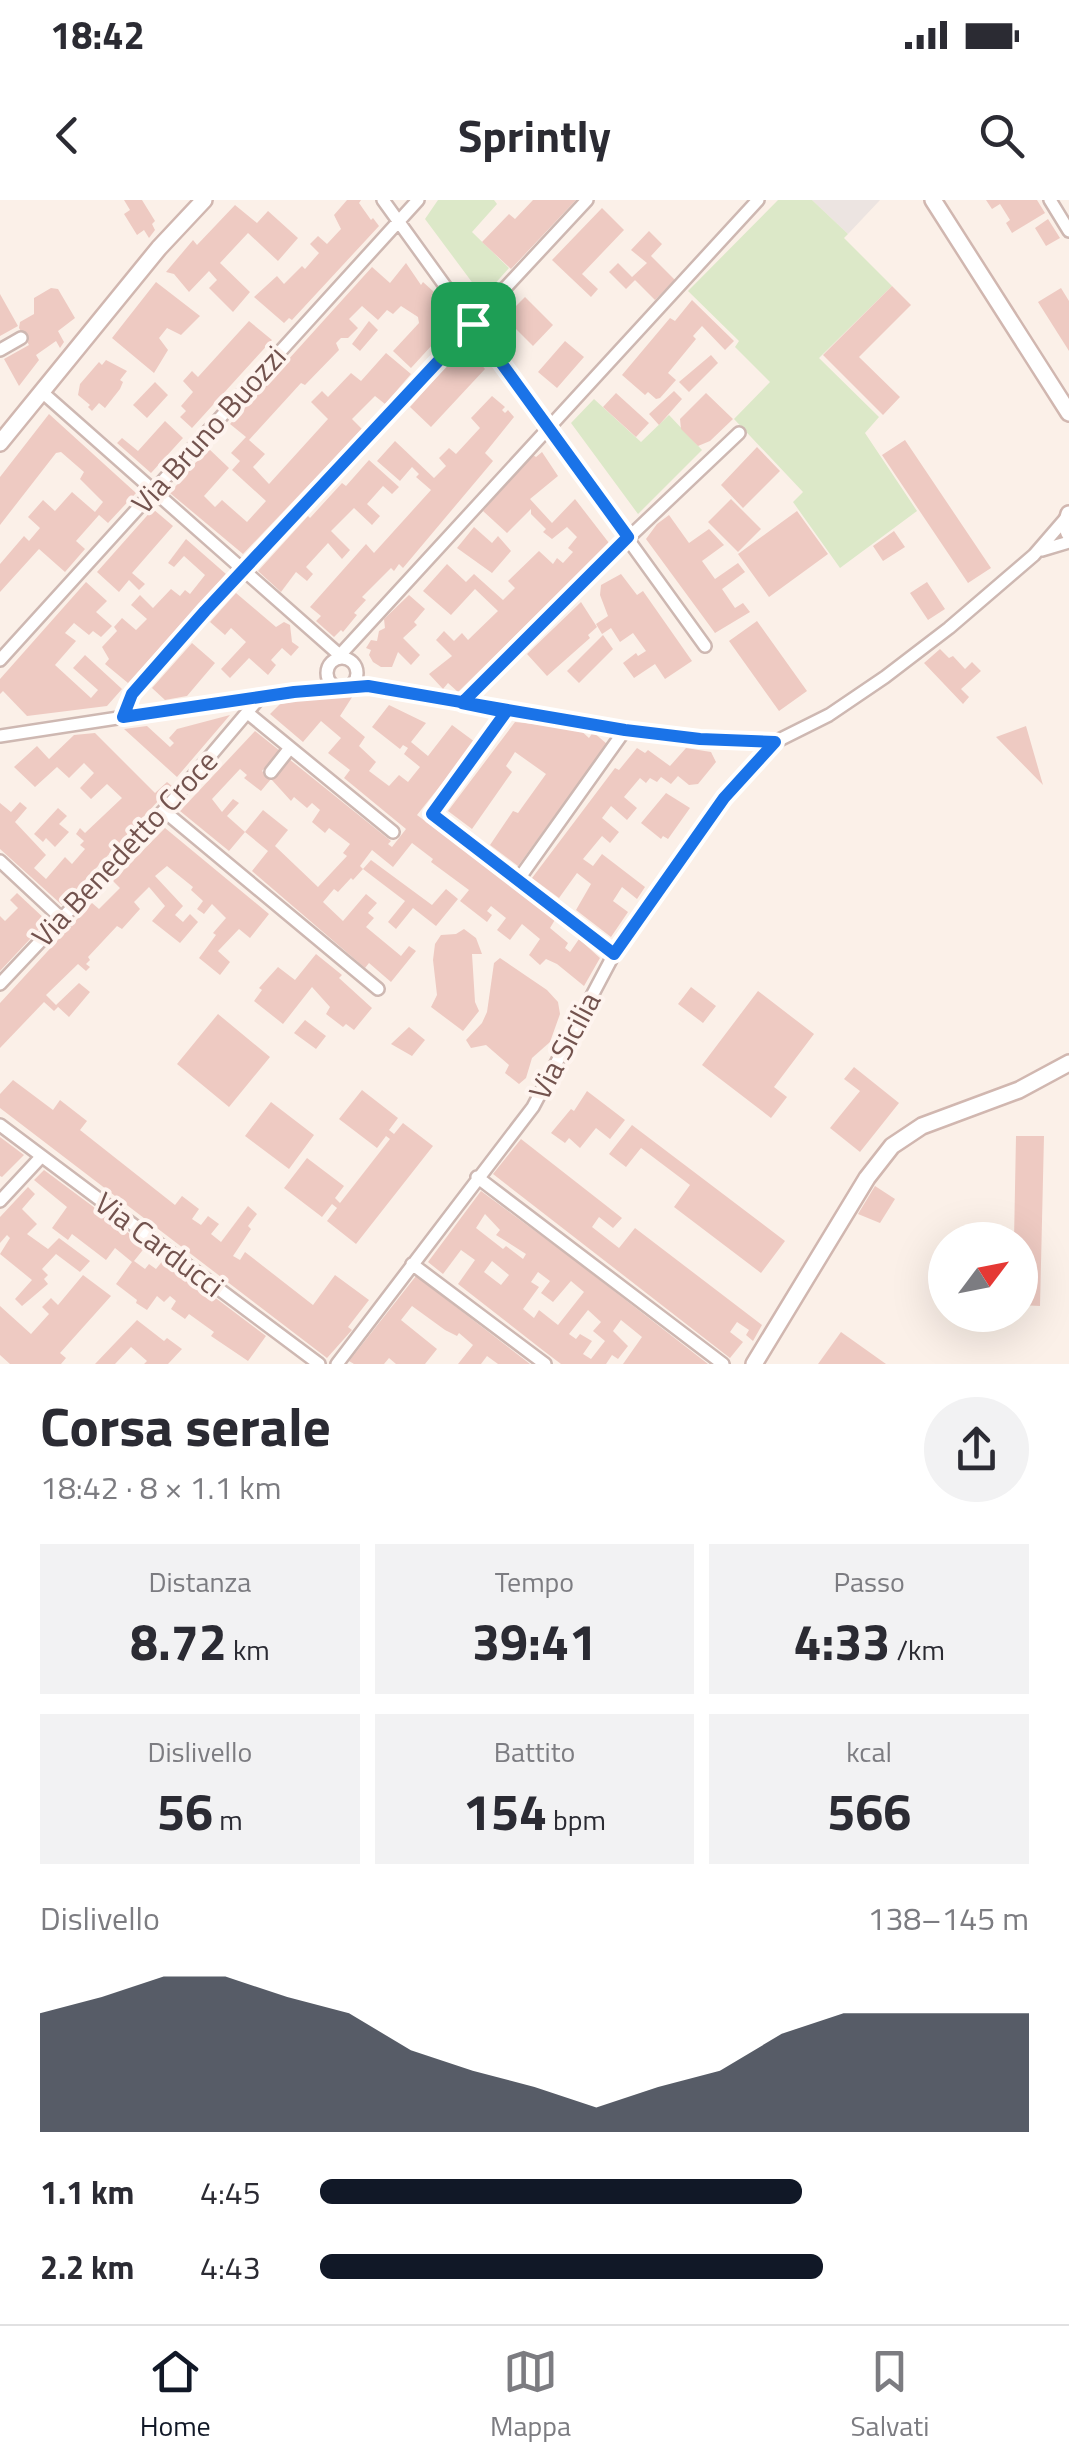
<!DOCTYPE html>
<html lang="it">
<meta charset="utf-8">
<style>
body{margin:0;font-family:"Titillium Web",sans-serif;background:#f2f2f3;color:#2b2b33;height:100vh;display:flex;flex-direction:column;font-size:38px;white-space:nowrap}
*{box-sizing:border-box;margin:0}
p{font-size:32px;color:#7c7c81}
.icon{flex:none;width:55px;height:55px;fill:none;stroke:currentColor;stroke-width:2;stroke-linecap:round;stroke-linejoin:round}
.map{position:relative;height:1164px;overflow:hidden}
.side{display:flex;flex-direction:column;background:#fff;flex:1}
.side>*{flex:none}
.needle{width:65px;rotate:58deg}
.fabs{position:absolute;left:928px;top:1022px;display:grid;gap:20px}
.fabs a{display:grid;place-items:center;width:110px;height:110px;border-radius:50%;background:#fff;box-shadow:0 10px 40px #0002;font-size:50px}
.pin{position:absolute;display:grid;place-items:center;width:85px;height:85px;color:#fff;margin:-42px;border-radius:20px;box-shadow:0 5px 15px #0006}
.round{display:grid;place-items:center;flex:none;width:105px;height:105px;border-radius:52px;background:#f2f2f3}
.head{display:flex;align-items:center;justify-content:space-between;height:170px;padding:0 40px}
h1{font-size:55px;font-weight:700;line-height:75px}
.metrics{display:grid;grid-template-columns:repeat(3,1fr);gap:15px;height:170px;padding:10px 40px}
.metrics div{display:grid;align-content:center;border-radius:0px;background:#f2f2f3;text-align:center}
.metrics b{font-size:50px;font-weight:700}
.metrics small{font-size:28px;font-weight:400}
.metrics p{font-size:28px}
.chart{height:280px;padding:20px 40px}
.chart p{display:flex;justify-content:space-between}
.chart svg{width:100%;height:180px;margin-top:10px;fill:#111827;opacity:.7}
ul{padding:0 40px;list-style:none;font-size:32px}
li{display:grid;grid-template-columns:160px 120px 1fr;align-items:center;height:75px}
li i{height:25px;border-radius:12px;background:#111827}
.status{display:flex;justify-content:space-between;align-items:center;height:70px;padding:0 50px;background:#fff;direction:ltr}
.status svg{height:28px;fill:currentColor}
header{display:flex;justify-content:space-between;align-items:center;height:130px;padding:0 40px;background:#fff;font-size:45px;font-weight:700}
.dock{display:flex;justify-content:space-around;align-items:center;height:140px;border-top:2px solid #e1e1e2;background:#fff;font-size:28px;color:#7c7c81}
.dock a{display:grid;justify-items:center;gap:5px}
.dock .selected{color:#111827}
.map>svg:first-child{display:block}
</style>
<div class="status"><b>18:42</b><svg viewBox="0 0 49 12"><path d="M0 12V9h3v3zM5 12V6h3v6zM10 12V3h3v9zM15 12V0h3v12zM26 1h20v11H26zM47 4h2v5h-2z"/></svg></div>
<header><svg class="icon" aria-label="back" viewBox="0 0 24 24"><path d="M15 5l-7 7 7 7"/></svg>Sprintly<svg class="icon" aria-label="search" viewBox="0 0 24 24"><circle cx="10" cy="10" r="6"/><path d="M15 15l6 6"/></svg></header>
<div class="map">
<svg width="1069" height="1164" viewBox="0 0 1069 1164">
<rect width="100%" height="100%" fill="#fbf0e8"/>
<!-- industrial -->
<path fill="#ece4e1" d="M812,0h68l-32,34z"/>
<!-- green -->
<path fill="#dce8c8" d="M438,0h56l3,4 -25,28 37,36 -26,29 -58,-78z
M778,0h34l36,34 -4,4 48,48 -73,72 60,59 -14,16 52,78 -77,57 -47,-66 10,-10 -69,-73 36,-37 -35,-35 4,-6 -51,-50z
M594,199l47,43 28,-27 33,35 -64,64 -67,-91z"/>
<!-- building -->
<path fill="#eecac2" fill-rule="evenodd" d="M124,0h18l13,21 -3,3 3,6 -6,8 -5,-8 -7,5 -13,-21 6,-4z
M347,0h14l-2,3 12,17 2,-2 6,8 -87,94 -3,-2 -5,5 -30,-26 23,-21 7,8 18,-18 3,3 14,-16 -9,-9 8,-8 9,8 14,-15 -7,-14z
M533,0h43l-65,69 -29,-27 27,-28 6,5z
M986,0h51l8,13 -33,20 -6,-10 4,-3 -10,-16 -8,5z
M235,5l22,18 11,-12 30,27 -20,23 -30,-28 -28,30 30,29 -17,20 -24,-24 8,-8 -8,-9 -20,21 -15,-18 -8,-2 27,-32 4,5z
M602,8l22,22 -42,44 16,15 -7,8 -39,-37z
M1048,19l12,19 -14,8 -11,-18z
M649,31l13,13 -11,12 24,24 -20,20 -23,-23 15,-14 -16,-13z
M406,63l15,22 2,-3 22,20 -4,5 6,11 -5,12 2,2 -33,36 -18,-17 26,-28 -1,-6 -17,-11 -8,8 -6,-4 -9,10 -16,-14 -13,13 9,9 -10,10h-7l-5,5 3,7 -34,35 -4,-2 -52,57 16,14 -12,13 16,17 59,-65 -17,-17 11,-11 6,6 23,-24 10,8 25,-28 25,21 -26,30 -10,-8 -23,23 10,10 -119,125 -73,-61 38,-45 21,20 -25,28 11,11 7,-7 25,22 19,-21 -34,-31 8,-9 -9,-8 15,-16 -16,-13 142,-157 18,16z
M618,63l17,17 -9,9 -17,-17z
M156,82l44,34 -19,19 -14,-7 -8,10 9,12 -14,23 -42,-35z
M892,86l19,19 -52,52 41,40 -17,18 -60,-60z
M51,88l7,1 17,29 -17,13 6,11 -4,6 -4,-7 -20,14 3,5 -20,26 -15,-27 25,-14 -10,-17 1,-6 14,-8v-16z
M1061,88l8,13v50l-31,-49z
M0,94l18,32 -18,10z
M525,97l28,28 -20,21 -19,-19 -4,5 -10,-10z
M692,100l42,41 -9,9 -23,-24 -9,10 3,3 -28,34 8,7 -16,18 -4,1 -8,-7 -3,3 -23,-20 48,-57 5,3z
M249,121l23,19 -80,88 -12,-11 6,-6 -5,-5 12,-14 -10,-11 9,-10 6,6z
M369,121l9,9 -18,21 -8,-7z
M565,141l19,16 -27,31 -19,-16z
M465,145l20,24 -54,58 -21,-20z
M711,155l7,8 -29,29 -10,-10z
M106,160l21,11 -7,9 3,2 -3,7 -15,19 -6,-5 -7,8 -4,-4 2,-2 -12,-10 2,-11 19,-22 3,3z
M155,182l13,13 -21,23 -14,-13z
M674,191l8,8 -23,26 -10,-11z
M616,193l33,30 -13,14 -33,-30z
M706,193l27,26 -23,22 -12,5 -17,-17 -1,-10z
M492,196l13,11 -3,3 3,3 3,-3 6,7 -29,36 8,8 -90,107 -4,-4 -5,7 -3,-3 -29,29 4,3 -12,13 3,2 -14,17 -2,-2 -7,7 -18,-16 5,-5 -11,-9 56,-63 8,9 57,-63 -15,-13 3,-3 -7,-7 -12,14 -23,-20 18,-20 39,37 12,-12 -7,-8 10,-10 7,6 24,-26 -9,-10z
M49,214l87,79 -28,30 -9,-8 -23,26 9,8 -20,23 -26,-23 -39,43v-28l24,-28 5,5 11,-13 -12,-11 15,-17 12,11 17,-19 23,20 8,-10 -23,-23 4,-7 -23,-20 -5,1 -56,72v-48z
M165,221l18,17 -32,35 -34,-30 5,-5 16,13z
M905,240l86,128 -23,15 -86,-128z
M757,247l23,24 -37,37 -22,-23z
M542,252l16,24 -28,23 22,24 23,-24 34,44 -151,149 -10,-9 -5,6 -14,-15 23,-18 -16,-16 8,-9 10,10 8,-8 6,7 30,-29 -23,-22 -24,26 -28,-24 24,-27 19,18 8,-8 29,26 12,-12 -7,-7 31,-30 14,13 4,-6 6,5 10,-11 -5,-4 9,-11 -10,-10 -15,12 -9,-7 3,-3 -15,-15v-5l-24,24 -24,-22 50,-56 3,2z
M369,260l30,27 -7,7 -9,-8 -16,18 13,12 -8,9 -18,-17 -23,23 19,19 -8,9 -14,-16 -22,24 7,7 -6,7 -11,-9 -15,20 -23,-21 50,-55 2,2 32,-35 4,3z
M731,299l30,30 -23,23 -30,-30z
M153,309l20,17 -41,47 13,11 -6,6 -10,-10 -10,12 -22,-20z
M797,311l31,43 -59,43 -31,-43z
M669,315l20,28 20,-14 15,16 -22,16 13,18 23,-16 7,9 -23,17 13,19 8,-5 7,9 -35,21 -69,-94 11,-15z
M474,327l18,16 6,-7 13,15 -19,22 -35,-25z
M894,331l11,16 -22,14 -10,-15z
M186,339l40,35 -98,109 -23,-19 4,-5 -7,-12 15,-16 -3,-4 8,-9 14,12 11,-11 -16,-14 9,-10 13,13 18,-19 9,7 5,-6 5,4 15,-19 -21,-19 -10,11 -6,-4z
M621,374l16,21 6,-4 49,70 -27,18 -10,-15 -21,14 -11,-15 13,-10 2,3 8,-5 -13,-18 -13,9 -9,-14 -9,6 -6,-10 12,-8 -8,-21 1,-10z
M86,382l21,19 -11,11 16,14 -11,11 -8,-6 -4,4 -15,-12 -9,10 11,8 -21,24 36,33 7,-8 -25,-22 12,-13 37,34 -15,17 -80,10 -24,-25 -3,3v-15z
M927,382l18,27 -17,11 -18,-27z
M236,393l40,34 8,-5 6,3 2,17 7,5 -8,9 -9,-8 -11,12 5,5 -8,10 -19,-17 -19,20 -9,-9 25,-27 -15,-14 -6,7 -15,-13z
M409,395l16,14 -11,13 3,3 -14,13 17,17 -9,10 -13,-13 -6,15h-11l-8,-5 -4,-7 2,-5 -5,-2 5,-8 6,1 2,-10 6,-3 -1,-9z
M581,402l16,25 -9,8 2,3 -43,38 -20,-22z
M757,421l50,70 -28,20 -50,-70z
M603,435l10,14 -34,34 -12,-12z
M192,443l23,20 -28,33 -22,4 -13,-12z
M940,449l9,9 4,-2 12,13 7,-7 9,9 -20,18 8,8 -6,7 -39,-41z
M356,491l-16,25 25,21 -6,9 17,16 -7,9 20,15 10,-11 9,7 12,-15 -16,-13 4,-6 -5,-3 -3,4 -28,-22 17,-22 37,18 -15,19 17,14 24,-31 23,17 -58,73 139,103 -6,10 18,15 -3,5 5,4 9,-13 21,19 -16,28 -27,-22 -11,-5 -6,6 -11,-10 11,-16 -18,-15 -12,16 -13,-10 9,-12 -15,-12 -4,5 5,4 -5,7 -27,-21 9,-11 -38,-28 2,-3 -21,-16 -19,24 -21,-17 -12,16 3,3 -10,11 -2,-2 -13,14 -4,-3 -11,13 20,19 23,-27 11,9 -9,10 6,5 -8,9 35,29 8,-10 7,5 -25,31 -22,-19 -4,5 -113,-97 16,-20 -23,-19 -16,19 -49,-40 75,-80 25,20 -18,20 9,8 -10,12 -17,-13 3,-3 -7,-6 -28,30 10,13 11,-13 6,4 -12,13 18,16 18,-22 25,20 -13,16 43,41 29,-31 -4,-3 7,-9 -21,-16 -4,5 -13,-11 8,-12 -8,-7 -5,5 -13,-11 -3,4 -20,-22 18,-20 102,82 -3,3 4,3 14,-18 -62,-51 6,-8 -22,-17 13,-15 -20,-17 -18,21 -33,-28 10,-10z
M230,515l-53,62 -53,-48 23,-3 23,21 4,-4 -5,-5 8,-9z
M515,522l64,7 10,9 4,-6 14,12 -89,122 -28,-21 23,-34 5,2 28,-39 -31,-22 -9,14 6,6 -40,57 -24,-18z
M1026,526l17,59 -47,-48z
M95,533l60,60 12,-11 5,4 -110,119 -62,-56v-46l11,9 9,-10 7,6 -12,14 31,33 -12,13 12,11 19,-22 7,7 13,-15 -5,-4 4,-4 -8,-7 4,-6 5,5 37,-35 -15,-14 -16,15 -11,-11 14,-15 -10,-10 -15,15 -12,-11 -22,20 -21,-20 23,-21 12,13 25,-24z
M637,548l8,5 3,-3 22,16 16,-18 25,4 5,10 -18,22 -9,1 -11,-9 -7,8 -10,-7 -4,5 -7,-4 -4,5 -6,-5 -16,19 13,11 -10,12 -16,-14 -9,12 17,14 -9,11 -8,-7 -19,23 10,7 9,-12 43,33 -8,12 -15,-12 -9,14 15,11 -17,25 -35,-27 15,-26 -14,-11 -18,25 -27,-20 83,-110 4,2z
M666,593l24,15 -22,31 -5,-3 -2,3 -20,-16z
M58,608l9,8 -8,8 10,8 -14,15 -9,-9 -3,4 -9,-8z
M165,628l104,86 -19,24 -11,-9 -21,22 12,11 -10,13 -21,-17 17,-23 -3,-2 13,-15 -14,-14 -8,10 -7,-5 6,-8 -12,-11 2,-3 -26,-21 -12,10 28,30 -8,9 8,7 7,-8 8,8 -18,21 -28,-22 13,-15 -16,-19 -15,15 6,7 -18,20 -5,-3 -29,31 2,3 -4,4 4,3 -4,4 -8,-7 -32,31 10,10 23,-22 11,9 -21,25 -13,-12 2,2 -4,4 -10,-9 -44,46v-45l92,-100 7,6 21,-21 -7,-7z
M371,660l61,45 14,-16 12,10 -22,27 -23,-18 -17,21 -8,-7 17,-21 -42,-32z
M17,693l30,28 -47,50v-55l5,5 13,-13 -8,-8z
M464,729l12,9 6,16h-10l3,48 4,9 -16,20 -32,-24 6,-12 -4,-35 2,-16 6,-9 15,-1z
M316,754l26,21 -3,3 33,30 -18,22 -8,-6 -3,3 -17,-13 4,-7 -18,-20 -29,37 -29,-23 8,-11 -3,-2 19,-21 17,13z
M500,758l47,32 11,12 2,12 -10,28 -18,16 -6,20 -7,6 -14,-11 4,-8 -23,-20 -15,3 -5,-8 16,-17 5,-11 7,-49z
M691,787l25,19 -13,17 -25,-19z
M758,791l56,43 -40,53 13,10 -16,21 -69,-53z
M218,814l52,43 -41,50 -52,-43z
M305,820l21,16 -10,13 -22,-16z
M409,827l16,13 -13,16 -21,-12z
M854,867l45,36 -39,49 -30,-24 30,-37 -16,-12z
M13,880l40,30 7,-10 27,21 -7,9 95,75 7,-9 17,13 -7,10 9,6 7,-9 11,8 -8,10 10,8 27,-36 9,8 -9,12 3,3 -18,27 7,4 5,-8 68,53 22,-30 34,25 -21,27 4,3 -25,28 -327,-250v-14z
M362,890l36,28 -9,12 5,4 9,-11 30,23 -77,98 -29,-23 10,-13 -5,-4 -10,13 -38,-29 23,-30 37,28 -9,12 5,5 50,-64 -4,-3 -9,12 -38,-29z
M587,891l38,29 -15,19 -14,-11 -16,20 -11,-10 -4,5 -14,-10 20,-24 3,2z
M271,902l43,33 -25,34 -44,-33z
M632,925l153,116 -24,32 -87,-66 16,-22 -49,-37 -15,19 -17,-13z
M1016,936h28l-4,170 -20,-1v-65h-6z
M0,937l24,18 -22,22 -2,-1z
M521,939l101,79 -9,10 -14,-11 -7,10 27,21 16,-20 127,97 -9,16 -7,-6 3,-5 -12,-8 -7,10 13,10 -13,16 -237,-184z
M44,970l102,76 -12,15 11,8 4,-5 7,5 8,-10 102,77 -18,25 -37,-25 3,-4 -25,-18 -4,5 -14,-10 5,-8 -6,-5 -6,6 -7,-6 -10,14 -11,-7 1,-3 -21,-16 16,-22 -17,-14 -9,12 -34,-26 -4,6 -16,-12 15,-21 -33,-27z
M875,986l20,13 -15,24 -22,-9z
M28,987l7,7 -13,15 15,15 -10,10 21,15 11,-11 31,23 -10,11 -24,-18 -14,15 6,6 -4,4 4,5 -26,22 -7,-7 17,-19 -32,-26 10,-16 -3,-3 -7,8v-26z
M481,991l88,65 139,108h-85l19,-27 -21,-17 -8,11 15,15 -10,13 -6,-4 -6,9h-45l-21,-16 -82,-64 17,-24 -14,-10 -18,24 -15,-12zM485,1014l15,16 -4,5 30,19 -3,5 -17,-13 -3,3 -27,-21zM492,1061l17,14 -8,10 -17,-13zM538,1072l12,9 -9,12 12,9 18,-21 13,11 -26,33 -19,-15 -5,8 -11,-9 16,-22 -8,-5zM588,1110l13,12 -8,9 12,10 -14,18 -8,-5 9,-13 -12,-7 -4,5 -7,-5z
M83,1075l28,21 -51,57 6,5 -5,6h-51l-10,-9v-49l31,28 18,-20 -7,-7 9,-9 7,7z
M416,1076l114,88h-32l-11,-8 -6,8h-23l15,-19 -14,-12 -2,3 -12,-6 -33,-24 -11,14 36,29 -12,15h-29l-7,-6 -5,6h-30l-5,-3z
M137,1120l27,21 3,-3 15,11 -14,15h-24l3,-3 -16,-14 -16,17h-20z
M841,1132l45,32h-68z"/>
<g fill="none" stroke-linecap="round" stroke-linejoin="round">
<defs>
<path id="street" d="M383,0l322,446
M1050,0l19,31
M0,150l21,-12
M42,192l301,266
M1042,350l27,-8
M340,455l418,-455
M327 473a15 15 0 1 1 30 0a15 15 0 1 1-30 0Z
M0,460l418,-460
M348,487l20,-1 257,44 75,9 75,3
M462,503l123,-124 154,-146
M506,512l-74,102 182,140
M249,514l144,118
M123,517l9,-23 73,-83 382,-411
M0,536l261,-40 82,-8
M271,572l19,-24
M164,611l214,178
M0,661l61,57
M518,680l107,-150
M0,784l167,-177 94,-111
M0,925l319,239
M477,977l246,187
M0,1001l41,-44
M412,1064l133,100
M337,1164l196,-257 81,-153 110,-156 51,-56 54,-27 56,-38 64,-49 85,-73 32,-37"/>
<path id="secondary" d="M933,0l136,213
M0,243l159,-195 45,-48
M1069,314l-3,11 3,8
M754,1164l113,-186 25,-32 30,-20 97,-36 50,-27"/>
</defs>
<!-- street casing -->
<use href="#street" stroke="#ceb8b2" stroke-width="16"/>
<!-- secondary casing -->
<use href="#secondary" stroke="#d1b7b0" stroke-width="20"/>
<!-- street -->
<use href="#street" stroke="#fff" stroke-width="11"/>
<!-- secondary -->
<use href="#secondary" stroke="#fff" stroke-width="15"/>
</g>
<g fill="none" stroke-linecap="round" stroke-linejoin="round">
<defs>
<path id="route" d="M473,124l-268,287 -73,83 -9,23 171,-25 74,-6 257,44 75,9 75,3 -51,56 -110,156 -182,-140 74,-102 -44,-9 166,-166 -155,-213"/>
</defs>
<!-- route casing -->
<use href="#route" stroke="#fff" stroke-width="20"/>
<!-- route -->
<use href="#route" stroke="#1a73e8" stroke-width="12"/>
</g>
<g text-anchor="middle" stroke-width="8" stroke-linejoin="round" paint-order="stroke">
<!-- street labels -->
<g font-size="30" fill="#73534e" stroke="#fef4ef">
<text transform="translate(209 230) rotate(-48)" y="10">Via Bruno Buozzi</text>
<text transform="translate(125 649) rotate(-47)" y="10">Via Benedetto Croce</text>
<text transform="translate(565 846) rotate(-62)" y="10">Via Sicilia</text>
<text transform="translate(159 1045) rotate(37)" y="10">Via Carducci</text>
</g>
</g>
</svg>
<div class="fabs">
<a><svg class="needle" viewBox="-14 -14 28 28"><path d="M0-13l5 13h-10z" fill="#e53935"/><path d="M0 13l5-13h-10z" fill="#7c7c81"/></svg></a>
</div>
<div class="pin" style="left:473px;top:124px;background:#1e9e55"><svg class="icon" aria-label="arrive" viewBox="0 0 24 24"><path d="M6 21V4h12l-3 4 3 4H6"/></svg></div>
</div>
<section class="side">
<div class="head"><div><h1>Corsa serale</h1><p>18:42 · 8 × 1.1 km</p></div><a class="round"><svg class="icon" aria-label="share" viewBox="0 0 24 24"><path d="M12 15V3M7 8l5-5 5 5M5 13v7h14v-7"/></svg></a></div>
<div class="metrics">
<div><p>Distanza</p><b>8.72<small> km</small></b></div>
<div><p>Tempo</p><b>39:41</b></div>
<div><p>Passo</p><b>4:33<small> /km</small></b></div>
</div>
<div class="metrics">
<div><p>Dislivello</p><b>56<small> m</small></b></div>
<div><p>Battito</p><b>154<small> bpm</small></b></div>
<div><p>kcal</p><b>566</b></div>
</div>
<div class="chart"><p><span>Dislivello</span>138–145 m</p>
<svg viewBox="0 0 160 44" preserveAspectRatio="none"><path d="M0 44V15L10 11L20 6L30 6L40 11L50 15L60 24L70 29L80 33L90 38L100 33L110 29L120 20L130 15L140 15L150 15L160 15V44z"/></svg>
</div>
<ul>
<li><b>1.1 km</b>4:45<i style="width:68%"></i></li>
<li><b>2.2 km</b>4:43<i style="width:71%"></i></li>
</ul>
</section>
<nav class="dock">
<a class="selected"><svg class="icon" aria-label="home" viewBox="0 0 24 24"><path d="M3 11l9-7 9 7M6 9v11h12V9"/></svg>Home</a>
<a><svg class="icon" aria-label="map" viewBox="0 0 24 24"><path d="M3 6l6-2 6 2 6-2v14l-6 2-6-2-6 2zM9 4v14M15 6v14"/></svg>Mappa</a>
<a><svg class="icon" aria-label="saved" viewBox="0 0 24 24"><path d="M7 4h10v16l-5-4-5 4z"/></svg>Salvati</a>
</nav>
